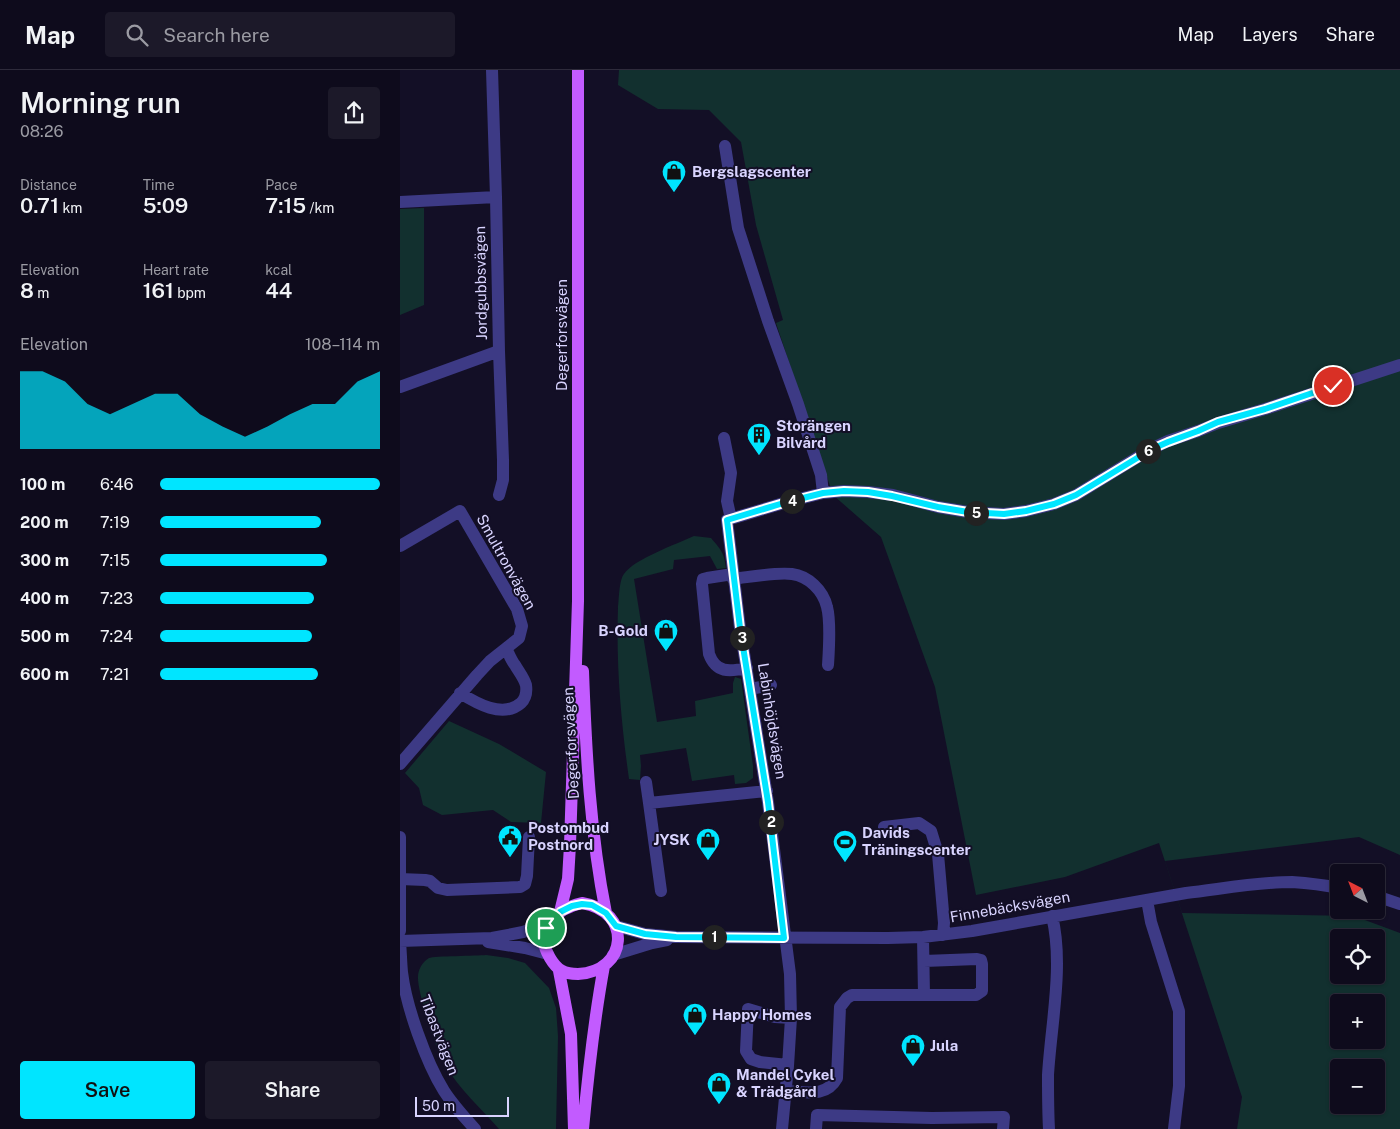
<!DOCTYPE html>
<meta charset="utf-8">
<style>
body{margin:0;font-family:"Public Sans",sans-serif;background:#1c1929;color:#f1f3f6;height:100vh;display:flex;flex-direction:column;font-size:19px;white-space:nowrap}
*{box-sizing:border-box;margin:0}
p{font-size:16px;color:#9b9ba3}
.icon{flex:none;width:28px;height:28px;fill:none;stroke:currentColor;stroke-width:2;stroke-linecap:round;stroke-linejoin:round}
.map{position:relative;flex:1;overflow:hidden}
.panel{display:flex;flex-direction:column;background:#0e0b1c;width:400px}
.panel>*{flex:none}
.needle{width:32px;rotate:318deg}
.buttons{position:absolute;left:930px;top:794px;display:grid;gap:10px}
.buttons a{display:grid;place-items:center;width:55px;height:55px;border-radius:5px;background:#0e0b1c;box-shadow:0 1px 4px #0004,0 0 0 1px #2e2b3b;font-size:25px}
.scale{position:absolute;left:15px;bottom:12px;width:94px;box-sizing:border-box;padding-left:5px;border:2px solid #d9d4ff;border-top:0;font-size:14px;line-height:18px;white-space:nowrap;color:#d9d4ff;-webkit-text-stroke:4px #130f26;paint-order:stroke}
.pin{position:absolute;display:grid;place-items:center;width:42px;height:42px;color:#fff;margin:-21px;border:2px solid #fff;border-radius:50%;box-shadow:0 1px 5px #0007}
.km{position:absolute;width:25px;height:25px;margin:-12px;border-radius:50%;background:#222;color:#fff;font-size:14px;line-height:25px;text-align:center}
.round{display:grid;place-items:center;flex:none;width:52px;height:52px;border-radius:5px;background:#1c1929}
.head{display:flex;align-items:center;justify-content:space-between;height:85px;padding:0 20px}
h1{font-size:28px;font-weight:600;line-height:38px}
.figures{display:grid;grid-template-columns:repeat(3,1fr);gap:8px;height:85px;padding:5px 20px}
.figures div{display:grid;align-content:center}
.figures b{font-size:21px;font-weight:600}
.figures small{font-size:14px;font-weight:400}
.figures p{font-size:14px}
.chart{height:140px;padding:10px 20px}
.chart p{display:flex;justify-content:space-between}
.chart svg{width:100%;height:90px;margin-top:5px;fill:#00e5ff;opacity:.7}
.action{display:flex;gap:10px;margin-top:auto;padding:10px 20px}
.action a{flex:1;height:58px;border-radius:5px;background:#00e5ff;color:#111;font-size:20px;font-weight:600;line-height:58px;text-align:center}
.action a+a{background:#1c1929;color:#f1f3f6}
ul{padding:0 20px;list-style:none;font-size:16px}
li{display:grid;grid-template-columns:80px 60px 1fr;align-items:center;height:38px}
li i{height:12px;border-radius:6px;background:#00e5ff}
header{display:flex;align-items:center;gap:30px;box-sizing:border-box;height:70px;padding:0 25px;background:#0e0b1c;border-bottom:1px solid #2e2b3b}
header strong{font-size:24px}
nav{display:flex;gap:28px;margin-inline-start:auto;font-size:18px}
.search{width:350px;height:45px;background:#1c1929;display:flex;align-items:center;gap:12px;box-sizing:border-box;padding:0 18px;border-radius:5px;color:#9b9ba3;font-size:19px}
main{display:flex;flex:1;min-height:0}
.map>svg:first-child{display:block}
</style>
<header>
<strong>Map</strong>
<div class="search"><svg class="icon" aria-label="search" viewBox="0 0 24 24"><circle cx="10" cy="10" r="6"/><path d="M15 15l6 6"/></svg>Search here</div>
<nav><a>Map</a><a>Layers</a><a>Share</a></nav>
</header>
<main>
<section class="panel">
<div class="head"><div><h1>Morning run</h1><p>08:26</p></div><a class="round"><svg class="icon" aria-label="share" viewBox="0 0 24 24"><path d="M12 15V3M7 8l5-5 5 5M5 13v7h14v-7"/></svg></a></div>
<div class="figures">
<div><p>Distance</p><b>0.71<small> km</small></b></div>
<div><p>Time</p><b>5:09</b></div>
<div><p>Pace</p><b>7:15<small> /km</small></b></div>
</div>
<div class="figures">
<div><p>Elevation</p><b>8<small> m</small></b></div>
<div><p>Heart rate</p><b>161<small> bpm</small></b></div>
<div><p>kcal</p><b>44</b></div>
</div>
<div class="chart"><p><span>Elevation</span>108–114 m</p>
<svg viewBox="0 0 160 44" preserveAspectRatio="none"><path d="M0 44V6L10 6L20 11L30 22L40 27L50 22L60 17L70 17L80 27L90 33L100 38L110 33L120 27L130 22L140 22L150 11L160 6V44z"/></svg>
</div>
<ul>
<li><b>100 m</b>6:46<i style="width:100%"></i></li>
<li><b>200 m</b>7:19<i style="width:73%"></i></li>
<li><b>300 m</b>7:15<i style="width:76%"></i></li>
<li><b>400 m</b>7:23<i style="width:70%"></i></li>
<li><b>500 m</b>7:24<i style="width:69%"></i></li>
<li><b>600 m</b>7:21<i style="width:72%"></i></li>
</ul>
<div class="action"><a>Save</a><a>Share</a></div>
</section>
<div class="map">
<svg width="1000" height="1059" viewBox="0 0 1000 1059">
<rect width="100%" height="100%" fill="#130f26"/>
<!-- green -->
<path fill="#12302f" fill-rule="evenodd" d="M219,0h781v785l-41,-18 -194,24 17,52 172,3 46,17v196h-163l5,-32 -83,-254 -94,34 -89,18 -41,-208 -54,-150 -48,-42 -57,-172 7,-3 -27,-95 -15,-83 -32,-32 -51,-1 -40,-24zM939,868h37v37h-37zM939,932h37v38h-37zM939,998h37v37h-37z
M24,138v97l-24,10v-106z
M294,466l17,2c10,12 13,14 15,30l-9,1 -7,-13 -36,4 -1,9 -39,10 23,143 39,-6 -1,-15 38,-8v-10l2,-6 6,2 12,87v12l-7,5 -11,1 -1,-9 -42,6 -6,-33 -46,7 1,11 -1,14 -11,-1c-8,-57 -13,-114 -11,-171 1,-8 1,-28 6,-34 10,-15 53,-30 70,-38z
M49,651l50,23 47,28 -5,51 -30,-1 -18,-12 -51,5 -19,-10 -4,-17 -14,-15z
M86,885l22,3 17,5 24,25 7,20 2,28 -2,93h-57c-19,-22 -39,-39 -54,-64 -8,-12 -28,-74 -27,-88 0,-7 4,-15 11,-19 5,-2 48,-2 57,-3z"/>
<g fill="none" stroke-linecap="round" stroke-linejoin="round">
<!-- minor -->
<path stroke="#3d3a85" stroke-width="12" d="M92,0l4,127 3,154 4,109v20l-4,15
M325,76l13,82 30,93 30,83 23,71 2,18
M0,132l96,-5
M0,317l99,-36
M324,368l7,35 -4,28 4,18
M0,476l60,-35 57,98 5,17 -3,12 -29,23 -13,14 -77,89
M333,504l-26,4 -4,1 -1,5 7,70c7,19 20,18 38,14
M333,509c17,-2 42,-7 59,-5 16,2 31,16 35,33 4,15 2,42 1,58
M350,619l21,-4
M60,623c16,10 43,26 61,10 4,-4 6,-11 5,-18 -2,-7 -7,-13 -11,-20 -4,-5 -6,-11 -9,-17
M246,712l3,21
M484,757l35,-4 12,8 7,23 6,69 -1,12
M0,767v94
M0,809l25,1 5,1 8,7 9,2 73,-3 5,-3 2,-8 2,-39
M261,821l-12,-88 118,-12
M976,826l24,8
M747,830l4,22 28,89v75l-5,43
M216,856l29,8 31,3 212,1 35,-1 49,-6 214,-38c35,-4 71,-11 106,-11 15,1 32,3 47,6
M523,867l1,58
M0,871l92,-3 31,-6 26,-9
M0,872c1,10 1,20 2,30 4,34 24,90 42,119 9,14 20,26 31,38
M88,872l37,6 23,6
M213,885l39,-12 15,-3
M388,995l-28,-3 -9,-3 -5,-8 2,-42 27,8 16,1
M386,1021c20,1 40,7 51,-13l3,-71 7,-9 5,-3h124l6,-4v-27l-1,-4 -4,-1 -53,2
M382,1059l6,-63 3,-48 -1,-44 -22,-172 -28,-174 -13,-108 60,-18 36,-9 21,-2 24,1 25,3 45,12 30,5 36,2 22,-3 28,-7 22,-9 75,-46 17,-8 30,-10 20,-8 47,-14 135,-44
M416,1059l1,-14 115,3 72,-1 -1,12
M649,1059c-1,-18 -1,-36 -1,-54 3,-51 16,-110 4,-159"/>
<!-- major -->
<path stroke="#c25bff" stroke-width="12" d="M183,601c3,81 7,162 23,242
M182,833c51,8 46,69 -4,71 -14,0 -21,-4 -28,-16 -17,-28 5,-49 32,-55z
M160,842l8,-33 2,-34 8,-244v-531
M159,901l12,63 3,95
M183,1059c5,-54 11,-109 21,-163"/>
</g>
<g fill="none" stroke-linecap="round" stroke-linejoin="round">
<defs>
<path id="route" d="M146,858l3,-5 11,-11 12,-6 10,-2 10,1 14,8 10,13 29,8 31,3 108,1 -16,-136 -28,-174 -13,-108 60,-18 36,-9 21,-2 24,1 24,4 46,11 30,5 36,2 22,-3 28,-7 22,-9 76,-46 16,-7 30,-11 20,-9 47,-13 68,-23"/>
</defs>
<!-- route casing -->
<use href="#route" stroke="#fff" stroke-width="10"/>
<!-- route -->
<use href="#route" stroke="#00e5ff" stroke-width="6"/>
</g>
<!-- icons -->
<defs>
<symbol id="shop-pin" viewBox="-11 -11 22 30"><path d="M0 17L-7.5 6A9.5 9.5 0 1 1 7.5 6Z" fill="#00e5ff" stroke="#130f26"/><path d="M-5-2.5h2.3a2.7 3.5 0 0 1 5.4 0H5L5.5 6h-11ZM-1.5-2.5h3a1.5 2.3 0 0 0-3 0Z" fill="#111"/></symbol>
<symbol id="building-pin" viewBox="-11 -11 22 30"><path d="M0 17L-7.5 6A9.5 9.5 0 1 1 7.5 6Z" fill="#00e5ff" stroke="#130f26"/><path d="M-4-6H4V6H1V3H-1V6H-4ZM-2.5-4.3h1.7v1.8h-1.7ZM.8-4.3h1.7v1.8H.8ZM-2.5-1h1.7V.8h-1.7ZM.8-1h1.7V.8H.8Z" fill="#111"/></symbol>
<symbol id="civic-pin" viewBox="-11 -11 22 30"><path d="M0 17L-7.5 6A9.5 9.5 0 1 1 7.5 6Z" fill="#00e5ff" stroke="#130f26"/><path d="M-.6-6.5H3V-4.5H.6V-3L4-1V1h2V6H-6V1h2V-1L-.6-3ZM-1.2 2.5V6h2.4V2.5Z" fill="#111"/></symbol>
<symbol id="stadium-pin" viewBox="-11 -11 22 30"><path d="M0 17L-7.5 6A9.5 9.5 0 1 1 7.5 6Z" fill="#00e5ff" stroke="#130f26"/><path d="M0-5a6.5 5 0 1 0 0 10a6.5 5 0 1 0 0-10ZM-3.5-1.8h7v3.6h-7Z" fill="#111"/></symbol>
</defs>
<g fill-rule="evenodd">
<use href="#shop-pin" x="260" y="88" width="28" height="38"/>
<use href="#building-pin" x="345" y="351" width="28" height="38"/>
<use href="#shop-pin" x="252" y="547" width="28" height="38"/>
<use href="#civic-pin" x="96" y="753" width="28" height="38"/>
<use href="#shop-pin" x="294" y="756" width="28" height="38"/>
<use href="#stadium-pin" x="431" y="758" width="28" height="38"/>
<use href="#shop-pin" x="281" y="931" width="28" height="38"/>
<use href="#shop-pin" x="499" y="962" width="28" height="38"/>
<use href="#shop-pin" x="305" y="1000" width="28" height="38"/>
</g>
<g text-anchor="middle" stroke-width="4" stroke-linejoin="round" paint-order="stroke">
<!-- poi labels -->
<g font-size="15" font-weight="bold" fill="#d9d4ff" stroke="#130f26" text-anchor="start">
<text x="292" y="107">Bergslagscenter</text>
<text x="376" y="361">Storängen<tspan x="376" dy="17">Bilvård</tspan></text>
<text x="248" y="566" text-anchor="end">B-Gold</text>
<text x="128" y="763">Postombud<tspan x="128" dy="17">Postnord</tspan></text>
<text x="462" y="768">Davids<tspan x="462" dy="17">Träningscenter</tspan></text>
<text x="290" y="775" text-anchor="end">JYSK</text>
<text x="312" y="950">Happy Homes</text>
<text x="530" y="981">Jula</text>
<text x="336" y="1010">Mandel Cykel<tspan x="336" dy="17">&amp; Trädgård</tspan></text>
</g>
<!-- street labels -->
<g font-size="15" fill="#d9d4ff" stroke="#130f26">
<text transform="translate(81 213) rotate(-91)" y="5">Jordgubbsvägen</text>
<text transform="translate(162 265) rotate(-90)" y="5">Degerforsvägen</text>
<text transform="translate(106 492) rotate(61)" y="5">Smultronvägen</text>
<text transform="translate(372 651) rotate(81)" y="5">Labinhöjdsvägen</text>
<text transform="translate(171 673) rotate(-93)" y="5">Degerforsvägen</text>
<text transform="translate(610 837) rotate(-10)" y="5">Finnebäcksvägen</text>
<text transform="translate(39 965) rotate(69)" y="5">Tibastvägen</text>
</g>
</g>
</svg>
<div class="buttons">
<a><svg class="needle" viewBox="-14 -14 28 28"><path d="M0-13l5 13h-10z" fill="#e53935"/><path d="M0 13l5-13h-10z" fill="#9b9ba3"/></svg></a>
<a><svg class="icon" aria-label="locate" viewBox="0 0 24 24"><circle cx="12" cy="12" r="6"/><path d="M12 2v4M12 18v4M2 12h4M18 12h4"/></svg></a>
<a>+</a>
<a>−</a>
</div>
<div class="scale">50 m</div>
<div class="pin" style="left:146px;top:858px;background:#1e9e55"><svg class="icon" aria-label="arrive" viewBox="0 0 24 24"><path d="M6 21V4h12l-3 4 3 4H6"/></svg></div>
<div class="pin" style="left:933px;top:316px;background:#d93025"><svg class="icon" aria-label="check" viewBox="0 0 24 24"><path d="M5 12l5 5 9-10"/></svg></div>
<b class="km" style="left:314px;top:867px">1</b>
<b class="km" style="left:371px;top:752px">2</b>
<b class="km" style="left:342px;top:568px">3</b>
<b class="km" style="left:392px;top:431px">4</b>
<b class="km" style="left:576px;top:443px">5</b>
<b class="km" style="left:748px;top:381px">6</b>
</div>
</main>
